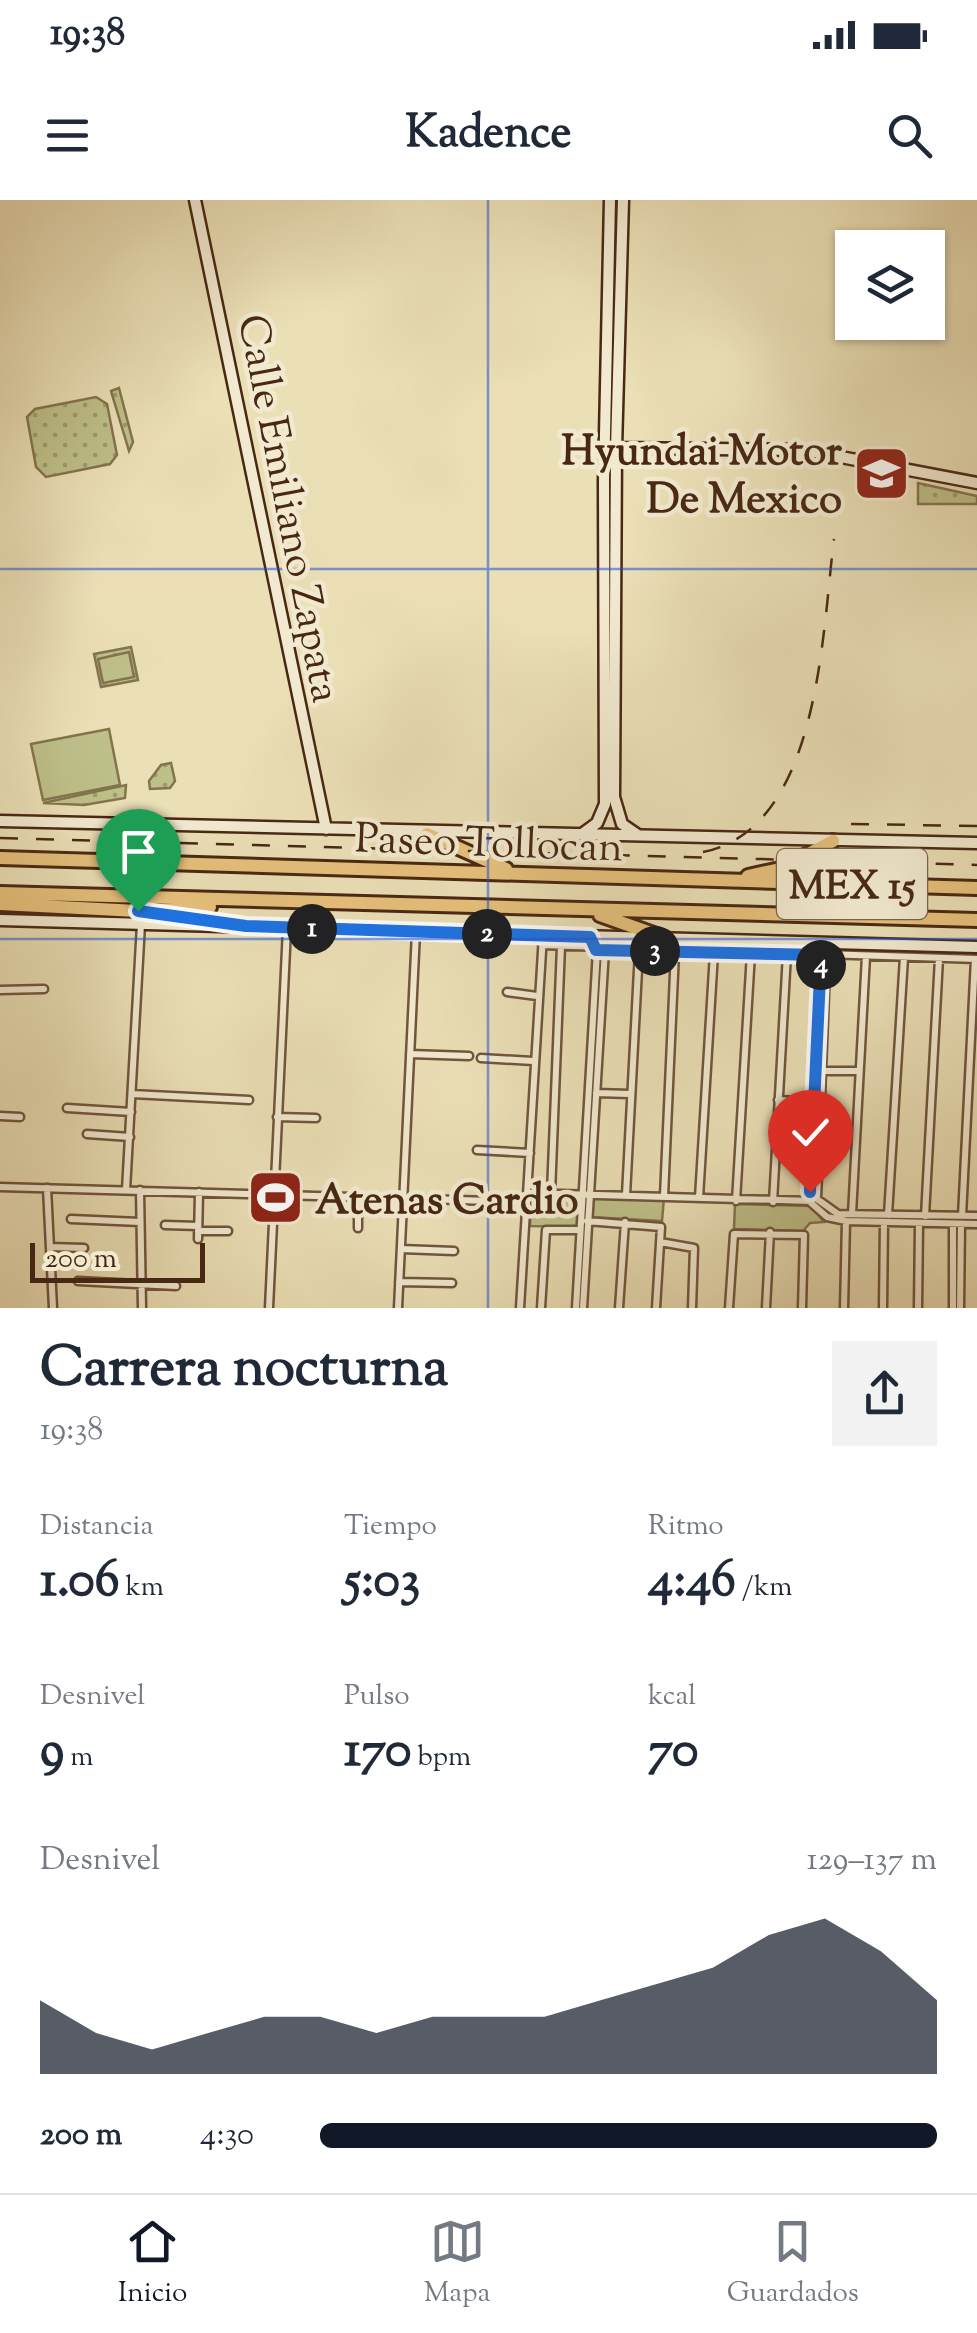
<!DOCTYPE html>
<html lang="es">
<meta charset="utf-8">
<style>
body{margin:0;font-family:"Sorts Mill Goudy",serif;background:#f2f2f3;color:#1f2937;height:100vh;display:flex;flex-direction:column;font-size:38px;white-space:nowrap}
*{box-sizing:border-box;margin:0}
p{font-size:32px;color:#747a83}
.icon{flex:none;width:55px;height:55px;fill:none;stroke:currentColor;stroke-width:2;stroke-linecap:round;stroke-linejoin:round}
.map{position:relative;height:1108px;overflow:hidden}
.drawer{display:flex;flex-direction:column;background:#fff;flex:1}
.drawer>*{flex:none}
.fabs{position:absolute;left:835px;top:30px;display:grid;gap:20px}
.fabs a{display:grid;place-items:center;width:110px;height:110px;border-radius:0px;background:#fff;box-shadow:0 2px 8px #0004;font-size:50px}
.scale{position:absolute;left:30px;bottom:25px;width:175px;box-sizing:border-box;padding-left:10px;border:5px solid #482813;border-top:0;font-size:28px;line-height:35px;white-space:nowrap;color:#482813;-webkit-text-stroke:8px #f2ead0;paint-order:stroke}
.pin{position:absolute;display:grid;place-items:center;width:85px;height:85px;color:#fff;margin:-102px -42px;border-radius:50% 50% 50% 0;rotate:-45deg;box-shadow:0 0 10px #0007}
.pin .icon{rotate:45deg}
.km{position:absolute;width:50px;height:50px;margin:-25px;border-radius:50%;background:#222;color:#fff;font-size:28px;line-height:50px;text-align:center}
.round{display:grid;place-items:center;flex:none;width:105px;height:105px;border-radius:0px;background:#f2f2f3}
.overview{display:flex;align-items:center;justify-content:space-between;height:170px;padding:0 40px}
h1{font-size:55px;font-weight:700;line-height:75px}
.stats{display:grid;grid-template-columns:repeat(3,1fr);gap:15px;height:170px;padding:10px 40px}
.stats div{display:grid;align-content:center}
.stats b{font-size:50px;font-weight:700}
.stats small{font-size:28px;font-weight:400}
.stats p{font-size:28px}
.chart{height:280px;padding:20px 40px}
.chart p{display:flex;justify-content:space-between}
.chart svg{width:100%;height:180px;margin-top:10px;fill:#111827;opacity:.7}
ul{padding:0 40px;list-style:none;font-size:32px}
li{display:grid;grid-template-columns:160px 120px 1fr;align-items:center;height:75px}
li i{height:25px;border-radius:12px;background:#111827}
.status{display:flex;justify-content:space-between;align-items:center;height:70px;padding:0 50px;background:#fff;direction:ltr}
.status svg{height:28px;fill:currentColor}
header{display:flex;justify-content:space-between;align-items:center;height:130px;padding:0 40px;background:#fff;font-size:45px;font-weight:700}
.dock{display:flex;justify-content:space-around;align-items:center;height:140px;border-top:2px solid #e0e1e3;background:#fff;font-size:28px;color:#747a83}
.dock a{display:grid;justify-items:center;gap:5px}
.dock .active{color:#111827}
.map>svg:first-child{display:block}
</style>
<div class="status"><b>19:38</b><svg viewBox="0 0 49 12"><path d="M0 12V9h3v3zM5 12V6h3v6zM10 12V3h3v9zM15 12V0h3v12zM26 1h20v11H26zM47 4h2v5h-2z"/></svg></div>
<header><svg class="icon" aria-label="menu" viewBox="0 0 24 24"><path d="M4 6h16M4 12h16M4 18h16"/></svg>Kadence<svg class="icon" aria-label="search" viewBox="0 0 24 24"><circle cx="10" cy="10" r="6"/><path d="M15 15l6 6"/></svg></header>
<div class="map">
<svg width="977" height="1108" viewBox="0 0 977 1108">
<defs>
<pattern id="grass-dots" width="8" height="8" patternUnits="userSpaceOnUse" patternTransform="scale(2.5)"><rect width="8" height="8" fill="#bec089"/><path d="M2 2h.1M6 6h.1" fill="none" stroke="#9c9c6f" stroke-width="1.8" stroke-linecap="round"/></pattern>
</defs>
<rect width="100%" height="100%" fill="#ebdfb6"/>
<filter id="stains"><feTurbulence type="fractalNoise" baseFrequency=".002" numOctaves="4"/><feColorMatrix values="0 0 0 0 .2 0 0 0 0 .09 0 0 0 0 .02 0 0 0 .5 -.17"/></filter>
<radialGradient id="worn" r=".72"><stop offset=".6" stop-color="#630" stop-opacity="0"/><stop offset="1" stop-color="#630" stop-opacity=".3"/></radialGradient>
<!-- grass -->
<path fill="url(#grass-dots)" stroke="#83744e" stroke-width="2.5" d="M119,188l14,54 -4,9 -18,-60z
M96,197l11,7 10,51 -7,9 -64,13 -10,-10 -9,-50 8,-8z
M918,283l59,13v8h-59z
M131,447l7,33 -37,7 -7,-33z
M171,563l4,18 -5,7 -20,1 -1,-8 12,-16z
M126,585l-1,13 -41,7 -41,-2z"/>
<!-- park -->
<path fill="#bec089" stroke="#83744e" stroke-width="2.5" d="M129,452l5,25 -31,6 -5,-24z
M109,529l11,56 -77,15 -12,-56z
M531,995l47,1 -1,31 -47,-1z
M591,995l73,3 -2,23 -73,-4z
M735,1004l76,2 13,16 -14,1 -7,8 -69,-2z"/>
<g fill="none" stroke-linecap="round" stroke-linejoin="round">
<defs>
<path id="street" d="M827,743l-10,256 21,15 139,2
M542,745l435,14
M821,754l-11,248 17,15 19,4 131,3
M0,790l44,-1
M507,792l30,4
M410,854l59,2
M481,858l52,3
M824,871h34
M596,893l34,1
M132,894l117,6
M778,900l36,2
M67,908l64,4
M0,916l20,1
M277,917l39,1
M87,934l43,3
M477,950l53,3
M0,987l527,15
M47,988l6,120
M126,990l15,-266
M140,990l2,118
M527,993l285,8
M551,993l10,-247
M626,995l13,-244
M664,996l11,-244
M699,998l15,-245
M736,1001l15,-248
M773,1002l14,-248
M852,1014l14,-258
M888,1015l16,-258
M925,1016l14,-258
M962,1016l13,-257
M71,1019l69,3
M587,1021l74,6 -5,81
M165,1025l33,1
M358,1028v-32
M198,1031h30
M198,1039l1,-47
M660,1042l34,6 -2,60
M50,1047l34,1
M401,1049l53,2
M78,1081l98,5
M399,1082l53,1
M269,1108l18,-380
M398,1108l18,-376
M520,1108l23,-373
M541,1108l5,-78h34
M576,1108l21,-358 -7,-13
M583,1108l22,-358 6,-12
M619,1108l6,-86
M729,1108l5,-74 70,1 -2,73
M766,1108l4,-76
M844,1108l2,-87
M883,1108l1,-86
M918,1108l1,-85
M953,1108v-84
M960,1108l1,-84"/>
<path id="secondary" d="M195,0l131,629
M623,0l-7,248 -2,349 8,27 16,11
M611,248l193,2 173,33
M0,621l977,22
M582,634l15,-11 8,-19 -1,-323 6,-281
M169,714l47,6
M0,720l977,27"/>
<path id="highway" d="M427,634l79,35
M0,658l977,30
M748,676l32,-7 53,-28
M0,693l977,27
M0,704l138,7 72,-4
M600,715l65,23"/>
</defs>
<!-- street casing -->
<use href="#street" stroke="#71563c" stroke-width="11"/>
<!-- secondary casing -->
<use href="#secondary" stroke="#482813" stroke-width="15"/>
<!-- highway casing -->
<use href="#highway" stroke="#482813" stroke-width="18"/>
<!-- street -->
<use href="#street" stroke="#f2ead0" stroke-width="6"/>
<!-- secondary -->
<use href="#secondary" stroke="#f2ead0" stroke-width="10"/>
<!-- highway -->
<use href="#highway" stroke="#e6c07b" stroke-width="12"/>
<!-- rail -->
<path stroke="#482813" stroke-width="2.5" stroke-dasharray="18 18" stroke-linecap="butt" d="M851,624l126,2
M0,638l977,27
M703,652c117,-23 119,-220 131,-313"/>
</g>
<g fill="none" stroke-linecap="round" stroke-linejoin="round">
<defs>
<path id="route" d="M138,711l108,15 344,11 6,13 225,5 -11,237"/>
</defs>
<!-- route casing -->
<use href="#route" stroke="#fff" stroke-width="20"/>
<!-- route -->
<use href="#route" stroke="#1a73e8" stroke-width="12"/>
</g>
<!-- grid -->
<path fill="none" stroke="#1d4ed8" stroke-width="2.5" stroke-opacity="0.55" d="M488,0v1108M0,369h977M0,739h977"/>
<!-- icons -->
<defs>
<symbol id="university-square" viewBox="-11 -11 22 22"><rect x="-9" y="-9" width="18" height="18" rx="4" fill="#8f2418" stroke="#f2ead0"/><path d="M0-5L7-2L0 1L-7-2ZM-4 1L0 2.5L4 1V4Q0 6-4 4Z" fill="#fff"/></symbol>
<symbol id="stadium-square" viewBox="-11 -11 22 22"><rect x="-9" y="-9" width="18" height="18" rx="4" fill="#8f2418" stroke="#f2ead0"/><path d="M0-5a6.5 5 0 1 0 0 10a6.5 5 0 1 0 0-10ZM-3.5-1.8h7v3.6h-7Z" fill="#fff"/></symbol>
</defs>
<g fill-rule="evenodd">
<use href="#university-square" x="850" y="242" width="63" height="63"/>
<use href="#stadium-square" x="244" y="966" width="63" height="63"/>
</g>
<g text-anchor="middle" stroke-width="9" stroke-linejoin="round" paint-order="stroke">
<!-- shield labels -->
<rect fill="#f2ead0" stroke="#7b624c" stroke-width="2.5" x="777" y="649" width="150" height="70" rx="8"/>
<g font-size="40" font-weight="bold" fill="#482813">
<text x="852" y="698">MEX 15</text>
</g>
<!-- poi labels -->
<g font-size="42" font-weight="bold" fill="#482813" stroke="#f2ead0" text-anchor="end">
<text x="842" y="264">Hyundai Motor<tspan x="842" dy="48">De Mexico</tspan></text>
<text x="315" y="1013" text-anchor="start">Atenas Cardio</text>
</g>
<!-- street labels -->
<g font-size="42" fill="#482813" stroke="#f2ead0">
<text transform="translate(291 308) rotate(79)" y="15">Calle Emiliano Zapata</text>
<text transform="translate(489 641) rotate(2)" y="15">Paseo Tollocan</text>
</g>
</g>
<rect width="100%" height="100%" filter="url(#stains)"/>
<rect width="100%" height="100%" fill="url(#worn)"/>
</svg>
<div class="fabs">
<a><svg class="icon" aria-label="layers" viewBox="0 0 24 24"><path d="M12 4l9 5-9 5-9-5zM3 14l9 5 9-5"/></svg></a>
</div>
<div class="scale">200 m</div>
<div class="pin" style="left:138px;top:711px;background:#1e9e55"><svg class="icon" aria-label="arrive" viewBox="0 0 24 24"><path d="M6 21V4h12l-3 4 3 4H6"/></svg></div>
<div class="pin" style="left:810px;top:992px;background:#d93025"><svg class="icon" aria-label="check" viewBox="0 0 24 24"><path d="M5 12l5 5 9-10"/></svg></div>
<b class="km" style="left:312px;top:729px">1</b>
<b class="km" style="left:487px;top:734px">2</b>
<b class="km" style="left:655px;top:751px">3</b>
<b class="km" style="left:821px;top:765px">4</b>
</div>
<section class="drawer">
<div class="overview"><div><h1>Carrera nocturna</h1><p>19:38</p></div><a class="round"><svg class="icon" aria-label="share" viewBox="0 0 24 24"><path d="M12 15V3M7 8l5-5 5 5M5 13v7h14v-7"/></svg></a></div>
<div class="stats">
<div><p>Distancia</p><b>1.06<small> km</small></b></div>
<div><p>Tiempo</p><b>5:03</b></div>
<div><p>Ritmo</p><b>4:46<small> /km</small></b></div>
</div>
<div class="stats">
<div><p>Desnivel</p><b>9<small> m</small></b></div>
<div><p>Pulso</p><b>170<small> bpm</small></b></div>
<div><p>kcal</p><b>70</b></div>
</div>
<div class="chart"><p><span>Desnivel</span>129–137 m</p>
<svg viewBox="0 0 160 44" preserveAspectRatio="none"><path d="M0 44V26L10 34L20 38L30 34L40 30L50 30L60 34L70 30L80 30L90 30L100 26L110 22L120 18L130 10L140 6L150 14L160 26V44z"/></svg>
</div>
<ul>
<li><b>200 m</b>4:30<i style="width:100%"></i></li>
</ul>
</section>
<nav class="dock">
<a class="active"><svg class="icon" aria-label="home" viewBox="0 0 24 24"><path d="M3 11l9-7 9 7M6 9v11h12V9"/></svg>Inicio</a>
<a><svg class="icon" aria-label="map" viewBox="0 0 24 24"><path d="M3 6l6-2 6 2 6-2v14l-6 2-6-2-6 2zM9 4v14M15 6v14"/></svg>Mapa</a>
<a><svg class="icon" aria-label="saved" viewBox="0 0 24 24"><path d="M7 4h10v16l-5-4-5 4z"/></svg>Guardados</a>
</nav>
